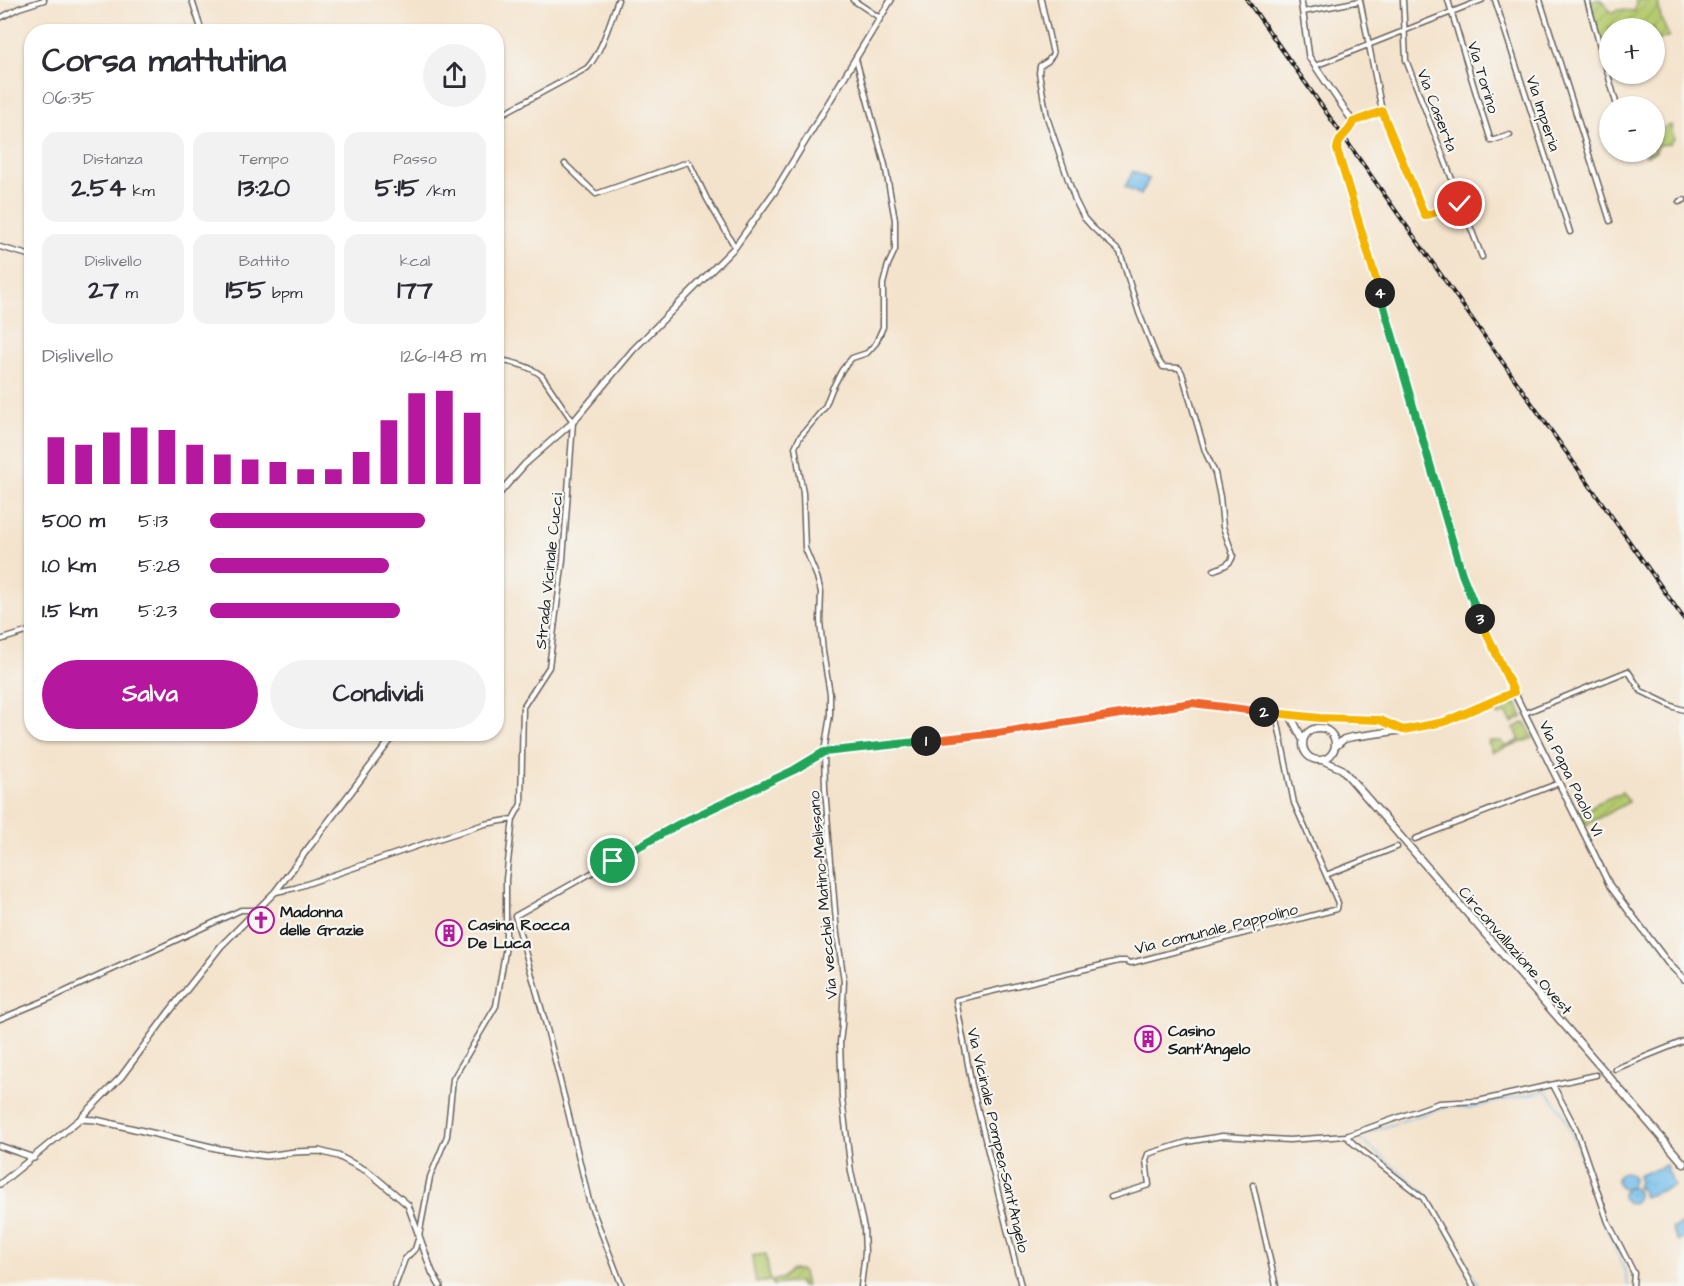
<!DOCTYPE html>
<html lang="it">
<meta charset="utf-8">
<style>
body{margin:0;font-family:"Architects Daughter",sans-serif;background:#f2f2f3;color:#2b2b33;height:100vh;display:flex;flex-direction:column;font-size:22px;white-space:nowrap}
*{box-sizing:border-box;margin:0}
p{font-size:20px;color:#7c7c81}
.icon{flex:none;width:33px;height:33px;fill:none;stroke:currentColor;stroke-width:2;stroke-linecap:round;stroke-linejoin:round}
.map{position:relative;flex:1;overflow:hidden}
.details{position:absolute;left:24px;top:24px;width:480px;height:717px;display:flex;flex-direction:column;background:#fff;border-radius:24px;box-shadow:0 2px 4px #0004}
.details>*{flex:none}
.tools{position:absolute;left:1599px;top:18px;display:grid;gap:12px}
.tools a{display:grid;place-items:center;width:66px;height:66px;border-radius:50%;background:#fff;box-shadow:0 2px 4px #0004;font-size:30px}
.pin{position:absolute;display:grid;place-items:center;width:51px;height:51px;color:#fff;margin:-26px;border:3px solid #fff;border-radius:50%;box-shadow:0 2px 6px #0007}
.km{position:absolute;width:30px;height:30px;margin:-15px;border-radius:50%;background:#222;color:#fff;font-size:16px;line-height:30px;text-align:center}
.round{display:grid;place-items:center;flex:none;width:63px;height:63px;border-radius:32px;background:#f2f2f3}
.summary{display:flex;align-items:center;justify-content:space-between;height:102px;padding:0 18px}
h1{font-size:33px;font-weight:800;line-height:45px}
.figures{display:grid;grid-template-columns:repeat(3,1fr);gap:9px;height:102px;padding:6px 18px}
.figures div{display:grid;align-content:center;border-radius:15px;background:#f2f2f3;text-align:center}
.figures b{font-size:26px;font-weight:800}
.figures small{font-size:16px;font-weight:400}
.figures p{font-size:16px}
.chart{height:168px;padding:12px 18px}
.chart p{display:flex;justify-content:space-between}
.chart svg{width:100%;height:108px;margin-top:6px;stroke:#b5179e;stroke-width:6}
.button{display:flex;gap:12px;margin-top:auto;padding:12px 18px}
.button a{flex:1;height:69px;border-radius:36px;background:#b5179e;color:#fff;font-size:24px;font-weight:800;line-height:69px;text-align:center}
.button a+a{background:#f2f2f3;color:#2b2b33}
ul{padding:0 18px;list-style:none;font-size:20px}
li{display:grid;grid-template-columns:96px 72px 1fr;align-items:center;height:45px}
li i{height:15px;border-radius:8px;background:#b5179e}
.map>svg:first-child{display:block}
</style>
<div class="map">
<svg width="1684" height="1286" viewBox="0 0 1684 1286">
<defs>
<pattern id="garden-furrows" width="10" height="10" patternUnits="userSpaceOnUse" patternTransform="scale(1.5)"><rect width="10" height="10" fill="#b5ca6e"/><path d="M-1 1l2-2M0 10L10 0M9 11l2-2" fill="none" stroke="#9bad5f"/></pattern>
<pattern id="water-ripples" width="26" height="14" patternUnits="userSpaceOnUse" patternTransform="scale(1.5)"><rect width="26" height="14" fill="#73beec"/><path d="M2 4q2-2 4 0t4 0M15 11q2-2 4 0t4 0" fill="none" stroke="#63a3ca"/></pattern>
</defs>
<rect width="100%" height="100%" fill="#f6f6f2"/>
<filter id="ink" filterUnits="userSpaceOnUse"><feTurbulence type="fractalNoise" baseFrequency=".0167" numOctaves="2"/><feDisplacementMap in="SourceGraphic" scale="12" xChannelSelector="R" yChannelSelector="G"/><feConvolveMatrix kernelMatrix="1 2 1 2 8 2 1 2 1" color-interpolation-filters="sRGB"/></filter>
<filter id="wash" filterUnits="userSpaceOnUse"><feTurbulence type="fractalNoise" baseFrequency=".008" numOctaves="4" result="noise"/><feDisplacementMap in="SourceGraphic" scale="24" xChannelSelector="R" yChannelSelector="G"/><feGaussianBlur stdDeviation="1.35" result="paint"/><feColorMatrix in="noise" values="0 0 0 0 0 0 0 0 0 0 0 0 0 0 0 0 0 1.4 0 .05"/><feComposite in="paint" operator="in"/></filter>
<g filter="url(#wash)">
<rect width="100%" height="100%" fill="#f4e3cc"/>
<!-- green -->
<path fill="#b5ca6e" stroke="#687345" stroke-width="1.5" d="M766,1254l4,27 -14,2 -4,-27z"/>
<!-- garden -->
<path fill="url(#garden-furrows)" stroke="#687345" stroke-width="1.5" d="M1588,0h14l10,13 5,-3 18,1 1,-11h22l3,19 8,17 -14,6 -1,-14h-44l-1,30 -4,2z
M1671,125l3,14 -5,5 -11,1 -2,7 -10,4 -1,-4h9l1,-20z
M1507,703l10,1 6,13 -11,6 -6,-10 -7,3 -4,-9z
M1523,723h3l7,15 -41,14 -4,-9 1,-2h12l4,6 15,-7 -6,-12z
M1622,792l7,10 -45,24 -8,-17 2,-1 3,5 13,-6 -1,-2z
M794,1270h6l3,2 3,14h-6l-1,-4 -26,3 -1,-4 11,-3 7,-7z"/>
<!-- water -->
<path fill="url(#water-ripples)" stroke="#486d84" stroke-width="1.5" d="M1133,171l16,8 -8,16 -16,-8z
M1666,1165l8,21 -30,11 -3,-8h-2l-2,-3 2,-3 -2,-7z
M1617 1180a8 8 0 1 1 16 0a8 8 0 1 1-16 0Z
M1622 1195a8 8 0 1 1 16 0a8 8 0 1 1-16 0Z
M1684,1223v16l-6,2 -6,-12z"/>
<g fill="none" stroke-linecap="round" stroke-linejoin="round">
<!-- stream -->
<path stroke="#73beec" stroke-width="1.5" d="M1358,1136l75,-25 19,-5 17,2 76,-17c26,21 43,90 55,122 9,25 24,46 28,73
M1358,1137l68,57 53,92"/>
</g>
</g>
<g filter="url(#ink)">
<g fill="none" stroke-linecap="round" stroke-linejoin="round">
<defs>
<path id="street" d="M192,0l10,32
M853,0l27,18
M1041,0l12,54 -5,7 -8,5 -1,7 8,44 28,83 9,18 9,10 27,24 19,61 18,45 6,9 16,1 3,5 23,78 10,22 5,24 3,30 10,28c-1,9 -11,12 -19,15
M1360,0l22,111 43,105 35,-12
M1403,0l3,60 76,197
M1448,0l29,97 14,44 19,-6
M1495,0l75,232
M1540,0l70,221
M1587,0l30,106
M1303,12l57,-11
M0,18l19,-10 25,-8
M856,59l29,106 10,55v30l-7,15 -5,19v43l-7,16 -9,10 -15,5 -10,12 -10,19 -7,18 -25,30 -5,10 8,46 2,55 12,29 4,15 -1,29 3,31 7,42v21l-6,37 1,37 12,145 7,47 -2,44 -2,17 2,56 9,74 13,56 1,25 -4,33
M1315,66l167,-66
M496,116l10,-4 81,-44c15,-16 23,-47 31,-68
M1353,122l29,-11
M565,164l31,30 92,-32 2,2 17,35 28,48
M1679,202l5,-2
M0,247l32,9
M0,640l32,-10
M1525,713l103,-42 13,20 33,16 10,3
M1276,714l18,89 32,72
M1415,839l144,-56
M276,892l19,-4 140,-48 50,-16 28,-5
M0,1019l51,-21 190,-88h16
M1615,1069l69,-28
M1553,1085l23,44 32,93 26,51 -1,13
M1346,1136l8,8 69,54 50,88
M1253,1185l23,101
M1111,1197l38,-12 -3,-25 2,-6 39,-12 35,-6 67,4 57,-4 93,-33 39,-2 118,-26
M395,1286l10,-27 10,-10 4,-13 11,-59 17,-41 6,-57 43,-73 10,-60v-67l7,-60 8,-15 2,-97 26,-40 14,-107 10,-138 -31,-46c-13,-11 -29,-13 -46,-17
M622,1286l-33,-85 -20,-85 -23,-91 -31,-109 164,-92 115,-54 30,-18 173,-19 195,-30 127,16 61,1 23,10 41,-8 70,-30
M1021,1286l-49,-200 -16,-86 163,-39h7l5,2 206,-54 1,-6 -12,-28 71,-28"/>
<path id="secondary" d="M1301,0l8,57 44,65c-3,11 -16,14 -16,27l132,446 45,97 96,194 58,77 16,16
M496,497l29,-33 48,-42 60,-72 102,-103 40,-56 116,-191
M80,1119l16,1 124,29 46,7 29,-4 24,-1 19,5 31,16 39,33 24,67 8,14
M0,1146l34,12
M0,1184l80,-65 41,-42 48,-65 52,-66 54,-54 120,-158"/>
<path id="primary" d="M1290,715l13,25
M1303 744a16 16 0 1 1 32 0a16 16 0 1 1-32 0Z
M1336,746l8,-7 8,-2 51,-7
M1322,760l20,9 263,303 79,92"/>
</defs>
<!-- street casing -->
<use href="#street" stroke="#68625a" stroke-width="7"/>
<!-- secondary casing -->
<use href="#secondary" stroke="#68625a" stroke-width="8"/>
<!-- primary casing -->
<use href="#primary" stroke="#68625a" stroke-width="9"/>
<!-- street -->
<use href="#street" stroke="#fff" stroke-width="4"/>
<!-- secondary -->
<use href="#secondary" stroke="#fff" stroke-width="5"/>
<!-- primary -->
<use href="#primary" stroke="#fff" stroke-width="6"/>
<defs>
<path id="rail" d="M1247,0l437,619"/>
</defs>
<!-- rail casing -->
<use href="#rail" stroke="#1c1c1c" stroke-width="4"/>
<!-- rail -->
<use href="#rail" stroke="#f6f6f2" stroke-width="1.5" stroke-dasharray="4.5" stroke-linecap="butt"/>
</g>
</g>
<g fill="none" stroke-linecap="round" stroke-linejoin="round" filter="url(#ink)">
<defs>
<path id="split-1" d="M613,861l66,-37 115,-54 30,-18 102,-11"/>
<path id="split-2" d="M926,741l71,-8 195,-30 72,9"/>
<path id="split-3" d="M1264,712l56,6 60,2 23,10 41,-8 70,-30 -34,-73"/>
<path id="split-4" d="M1380,293l82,281 18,45"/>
<path id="split-5" d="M1380,293l-43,-144c1,-13 13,-16 16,-27l29,-11 43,105 35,-12"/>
</defs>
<!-- split-1 casing -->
<use href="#split-1" stroke="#fff" stroke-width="12"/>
<!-- split-2 casing -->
<use href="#split-2" stroke="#fff" stroke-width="12"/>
<!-- split-3 casing -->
<use href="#split-3" stroke="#fff" stroke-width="12"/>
<!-- split-4 casing -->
<use href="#split-4" stroke="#fff" stroke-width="12"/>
<!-- split-5 casing -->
<use href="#split-5" stroke="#fff" stroke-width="12"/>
<!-- split-1 -->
<use href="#split-1" stroke="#22a559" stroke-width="8"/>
<!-- split-2 -->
<use href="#split-2" stroke="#f0652b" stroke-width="8"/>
<!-- split-3 -->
<use href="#split-3" stroke="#f5b400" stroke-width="8"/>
<!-- split-4 -->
<use href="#split-4" stroke="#22a559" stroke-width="8"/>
<!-- split-5 -->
<use href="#split-5" stroke="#f5b400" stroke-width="8"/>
</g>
<!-- icons -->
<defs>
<symbol id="church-ring" viewBox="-11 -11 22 22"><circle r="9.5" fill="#f6f6f2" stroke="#b5179e" stroke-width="1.5"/><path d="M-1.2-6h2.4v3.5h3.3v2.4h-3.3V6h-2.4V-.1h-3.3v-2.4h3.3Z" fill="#b5179e"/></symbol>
<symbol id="building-ring" viewBox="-11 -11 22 22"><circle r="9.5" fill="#f6f6f2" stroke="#b5179e" stroke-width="1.5"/><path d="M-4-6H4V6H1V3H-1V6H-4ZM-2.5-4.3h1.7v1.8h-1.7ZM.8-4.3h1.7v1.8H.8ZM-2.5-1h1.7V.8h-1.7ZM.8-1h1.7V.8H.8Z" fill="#b5179e"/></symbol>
</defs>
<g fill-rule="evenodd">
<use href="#church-ring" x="246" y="905" width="30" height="30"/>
<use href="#building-ring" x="434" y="918" width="30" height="30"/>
<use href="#building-ring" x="1133" y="1024" width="30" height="30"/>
</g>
<g text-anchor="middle" stroke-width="4.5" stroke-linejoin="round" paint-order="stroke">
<!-- street labels -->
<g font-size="16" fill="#1c1c1c" stroke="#f6f6f2">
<text transform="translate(1484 77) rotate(73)" y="6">Via Torino</text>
<text transform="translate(1438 110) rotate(69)" y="6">Via Caserta</text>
<text transform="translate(1544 113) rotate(72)" y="6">Via Imperia</text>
<text transform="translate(548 571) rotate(-84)" y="6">Strada Vicinale Cucci</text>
<text transform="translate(1572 778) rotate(64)" y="6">Via Papa Paolo VI</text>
<text transform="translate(822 895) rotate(-95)" y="6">Via vecchia Matino-Melissano</text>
<text transform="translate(1216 928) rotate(-14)" y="6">Via comunale Pappolino</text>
<text transform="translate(1516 950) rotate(49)" y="6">Circonvallazione Ovest</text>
<text transform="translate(999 1140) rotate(77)" y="6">Via Vicinale Pompea-Sant'Angelo</text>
</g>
<!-- poi labels -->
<g font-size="16" font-weight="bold" fill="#1c1c1c" stroke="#f6f6f2" text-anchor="start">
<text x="280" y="917">Madonna<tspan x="280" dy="18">delle Grazie</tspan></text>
<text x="468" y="930">Casina Rocca<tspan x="468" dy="18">De Luca</tspan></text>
<text x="1168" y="1036">Casino<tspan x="1168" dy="18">Sant'Angelo</tspan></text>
</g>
</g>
</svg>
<div class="tools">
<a>+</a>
<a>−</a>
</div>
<div class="pin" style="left:613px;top:861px;background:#1e9e55"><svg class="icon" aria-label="arrive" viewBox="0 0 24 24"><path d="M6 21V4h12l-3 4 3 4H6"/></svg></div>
<div class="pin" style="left:1460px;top:204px;background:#d93025"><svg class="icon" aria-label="check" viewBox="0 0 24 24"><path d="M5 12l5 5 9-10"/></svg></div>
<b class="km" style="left:926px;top:741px">1</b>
<b class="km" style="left:1264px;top:712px">2</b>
<b class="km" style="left:1480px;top:619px">3</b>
<b class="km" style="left:1380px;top:293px">4</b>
<section class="details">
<div class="summary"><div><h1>Corsa mattutina</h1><p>06:35</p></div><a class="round"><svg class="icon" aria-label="share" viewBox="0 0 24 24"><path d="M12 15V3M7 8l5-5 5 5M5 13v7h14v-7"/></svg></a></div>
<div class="figures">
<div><p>Distanza</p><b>2.54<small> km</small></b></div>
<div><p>Tempo</p><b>13:20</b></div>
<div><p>Passo</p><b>5:15<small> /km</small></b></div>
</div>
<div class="figures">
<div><p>Dislivello</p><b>27<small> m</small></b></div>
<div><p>Battito</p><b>155<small> bpm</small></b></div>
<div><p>kcal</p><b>177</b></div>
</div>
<div class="chart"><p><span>Dislivello</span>126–148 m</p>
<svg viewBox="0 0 160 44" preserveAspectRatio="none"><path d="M5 44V25M15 44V28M25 44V23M35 44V21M45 44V22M55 44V28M65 44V32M75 44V34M85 44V35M95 44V38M105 44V38M115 44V31M125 44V18M135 44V7M145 44V6M155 44V15"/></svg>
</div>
<ul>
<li><b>500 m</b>5:13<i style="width:78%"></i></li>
<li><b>1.0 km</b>5:28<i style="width:65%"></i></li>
<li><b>1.5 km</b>5:23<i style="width:69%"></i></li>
</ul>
<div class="button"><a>Salva</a><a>Condividi</a></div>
</section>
</div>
